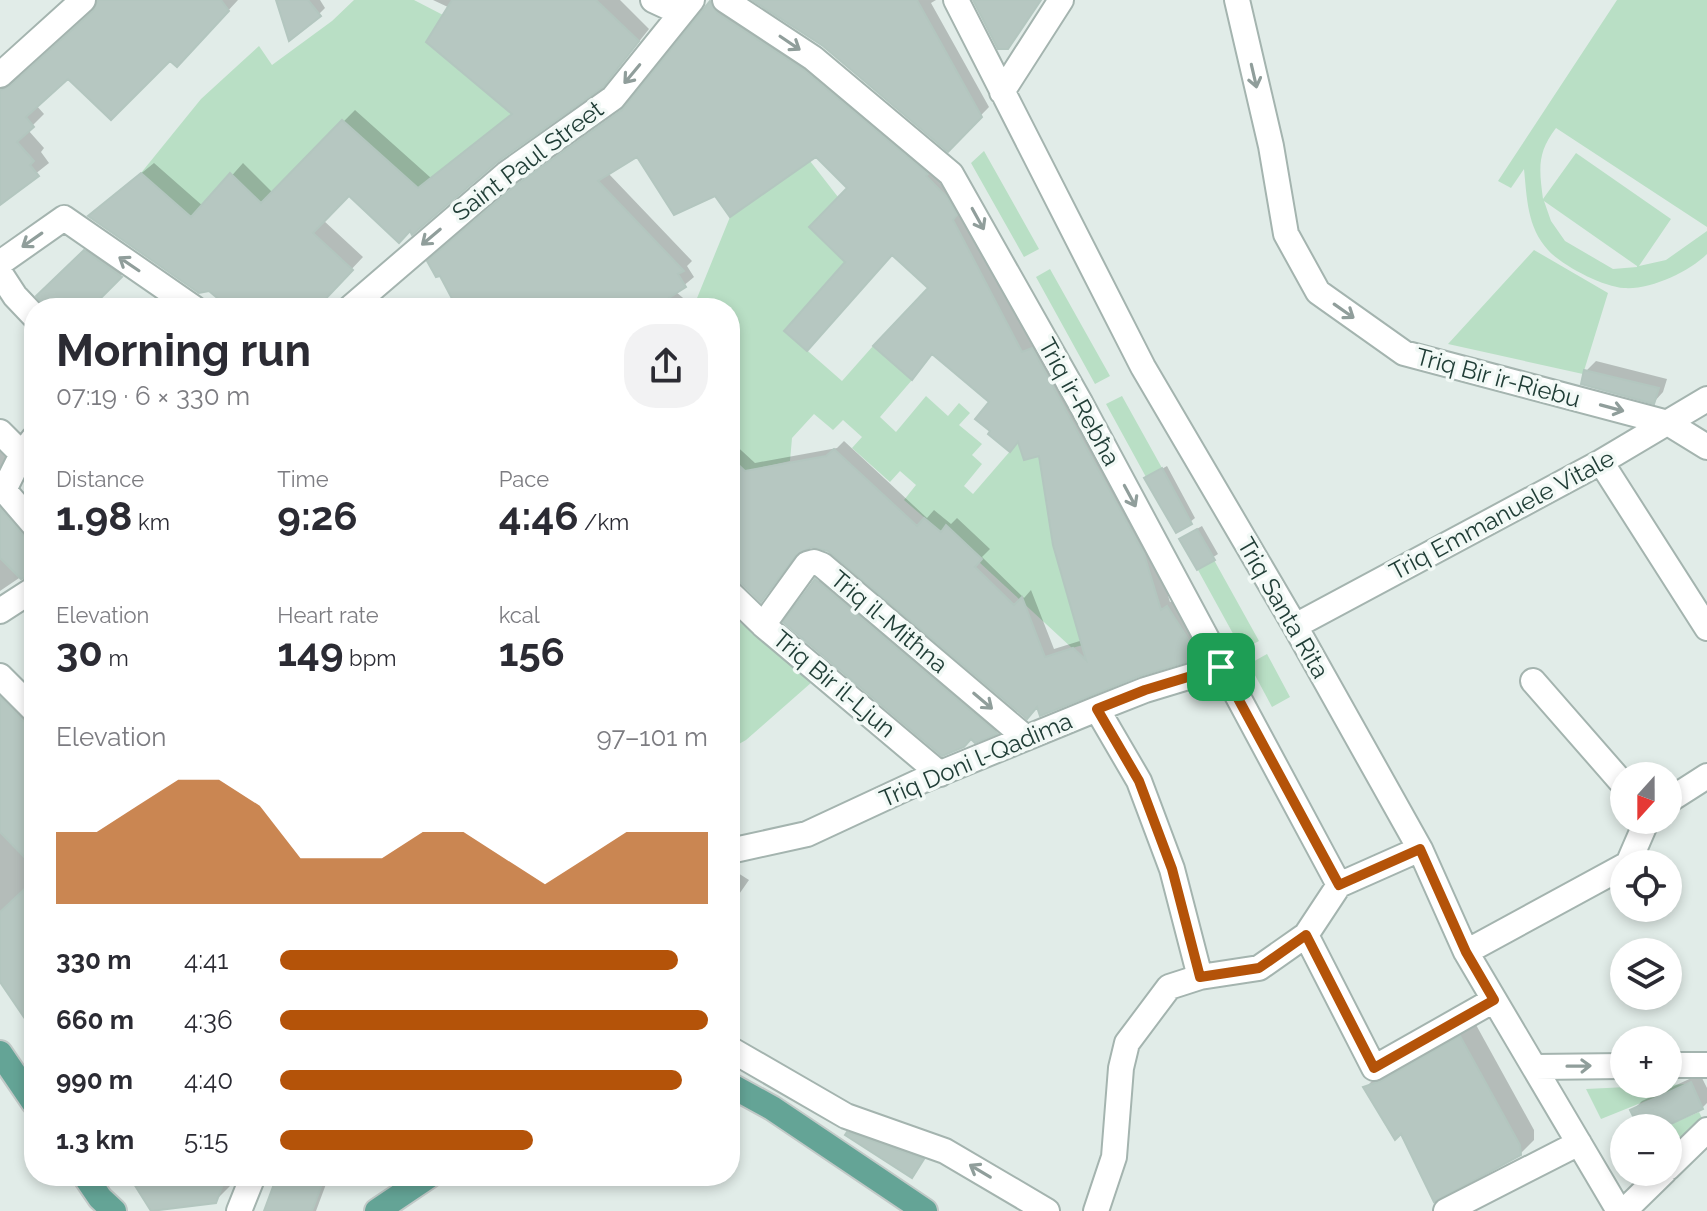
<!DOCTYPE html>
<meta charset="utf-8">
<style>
body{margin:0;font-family:Raleway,sans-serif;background:#f2f2f3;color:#2b2b33;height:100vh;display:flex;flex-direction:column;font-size:30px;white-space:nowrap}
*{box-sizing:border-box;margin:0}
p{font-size:26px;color:#7c7c81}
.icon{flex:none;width:44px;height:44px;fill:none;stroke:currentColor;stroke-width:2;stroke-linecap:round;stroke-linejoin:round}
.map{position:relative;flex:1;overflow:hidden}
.details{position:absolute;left:24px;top:298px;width:716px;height:888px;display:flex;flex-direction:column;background:#fff;border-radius:32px;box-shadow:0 4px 12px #0003}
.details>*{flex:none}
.needle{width:52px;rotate:201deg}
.tools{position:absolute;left:1610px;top:762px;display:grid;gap:16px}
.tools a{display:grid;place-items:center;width:72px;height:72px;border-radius:50%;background:#fff;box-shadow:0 4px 12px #0003;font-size:40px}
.pin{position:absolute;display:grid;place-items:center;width:68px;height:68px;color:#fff;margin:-34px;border-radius:16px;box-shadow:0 4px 12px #0006}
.round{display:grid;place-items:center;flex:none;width:84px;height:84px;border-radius:32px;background:#f2f2f3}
.head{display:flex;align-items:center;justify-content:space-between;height:136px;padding:0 32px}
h1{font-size:44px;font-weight:700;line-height:60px}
.figures{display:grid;grid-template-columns:repeat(3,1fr);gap:12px;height:136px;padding:8px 32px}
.figures div{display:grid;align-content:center}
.figures b{font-size:40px;font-weight:700}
.figures small{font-size:22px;font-weight:400}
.figures p{font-size:22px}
.chart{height:224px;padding:16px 32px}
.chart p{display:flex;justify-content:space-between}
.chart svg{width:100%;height:144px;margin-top:8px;fill:#b45309;opacity:.7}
ul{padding:0 32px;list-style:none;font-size:26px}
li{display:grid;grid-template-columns:128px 96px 1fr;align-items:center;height:60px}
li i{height:20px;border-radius:10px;background:#b45309}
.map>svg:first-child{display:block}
</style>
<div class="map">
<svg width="1707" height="1211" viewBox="0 0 1707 1211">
<rect width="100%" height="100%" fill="#e1ece8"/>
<!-- green -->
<path fill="#b9dfc5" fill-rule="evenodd" d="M354,0h60l29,15 -16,27 85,72 -94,74 -76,-68 -81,83 -31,-30 -39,44 -50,-44 60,-74 58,-53 13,19 60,-44z
M1617,0h90v227l-151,-99c-19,25 -17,40 -13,71l33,-46 95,66 -32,47 27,-6 41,-29v23c-18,18 -57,36 -83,34 -21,-1 -63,-23 -76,-38 -21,-23 -21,-52 -24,-81l-13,19 -13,-7zM1544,201l93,65v1l-24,2 -48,-28 -14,-20z
M984,151l55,98 -15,8 -53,-94z
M810,161l28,36 -29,30 37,35 -61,69 57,50 31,-35 39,34 -32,37 16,15 30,-36 22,20 11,-13 11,10 -11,12 23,19 -10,11 10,9 -18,22 9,8 45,-52 6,18 20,-5 8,83 31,107 -11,3 -93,-86 3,-4 -35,-32 -6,6 -37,-32 12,-15 -16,-14 -10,11 -38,-34 10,-11 -19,-17 -10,10 -19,-16 -22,24 -2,23 -45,10 -15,-14v-149h-37l37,-91z
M1534,250l74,43 -25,81 -135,-30z
M1050,269l60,107 -15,8 -59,-107z
M1122,396l40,72 -16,9 -40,-73z
M1214,560l45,81 -17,9 -44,-80z
M730,614l82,68 -66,58 -16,9z
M1267,654l23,43 -18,10 -23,-43z
M1688,1084l-87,35 -15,-30z
M1699,1112l4,8 -35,33v-25h-6z"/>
<!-- shadow -->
<path fill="#0003" d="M99,0h139l-49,53 -121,23 -32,29 8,9 -16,16 16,18 -3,4 8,11 -49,39v-113l10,-11 14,-3 72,-65z
M278,0h42l5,8 -12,12z
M433,0h187l29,29 -35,44 -118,87 -83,71 -64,-38 -26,27 40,37 -48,51h-83l-130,-103 52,-42 50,44 39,-44 30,30 82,-83 76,68 82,-65 -63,-105z
M715,0h8l213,164 96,181 9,-5 112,205 17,57 7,-3 31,48 -9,9 -161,48 -210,-155 -17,-4 -13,6 -37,48 -20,-19 -11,-3v-137l25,23 82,-15 7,-7 83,77 7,-8 17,14 6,-6 33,31 -8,8 42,41 7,-8 23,59 29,-9 -42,-187 -21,-14 -28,-38 -59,-48 -12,15 10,-81 -39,-35 -44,10 1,-74 -33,-34 -100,40 -78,-40 -30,19 84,88 -5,5 7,11 -18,15 19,16h-236l-20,-55 88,-76 102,-73z
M754,0h182l-5,3 58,104 -41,42 -124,-104z
M100,237l35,24 -47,47h-41l-9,-12z
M1596,361l71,18 -4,13 -9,10 -68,-31z
M0,432l13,14 -13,26z
M1167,466l28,52 -5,4 -44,-44z
M0,485l34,41v47l-9,1 -25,17z
M1202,526l16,28 -20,13 -12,-32z
M826,571l179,152 -9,9 -20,8 -190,-118z
M0,673l34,35v315l-34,-43z
M730,868l19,12 -19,27z
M1475,1023l59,107v10l-15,15 -117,-24 -36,-44 14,-14z
M1700,1074l7,14v15l-5,5 -45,20h-16l-8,-18 9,-9z
M858,1124l73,26 -20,25 -63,-41z
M132,1176h102l-4,10 -15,15z
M279,1176h50l-13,35h-39z"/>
<!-- building -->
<path fill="#b6c7c1" stroke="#b3c6bf" stroke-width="2" d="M98,0h123l8,11 -52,56 -7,-6 -59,59 -43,-41 -42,38 8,10 -17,15 17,19 -4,4 9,11 -39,29v-115l10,-4 83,-75z
M276,0h32l13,16 -32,25z
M452,0h144l43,41 -36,46 -106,75 -85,73 -2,-4 -11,12 -50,-47 -36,37 40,37 -36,38h-88l-20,-17 -10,2 -111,-77 53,-43 50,44 39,-44 31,30 81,-83 76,68 94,-74 -86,-72z
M752,0h165l65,117 -34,35 -125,-106z
M973,0h68l-33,49h-10z
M710,1l7,12 87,57 124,104 -2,2 22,22 9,17 -4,5 69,132 10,-4 112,206 17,56 6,-4 33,52 -60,18 -100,40 -3,-9 -10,12 -199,-168 -17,-4 -15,8 -35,47 -21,-20 -10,-4v-121l15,14 81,-15 8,-7 83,77 7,-8 17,14 5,-7 36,34 -7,8 39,38 8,-8 23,60 28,-9 13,12 -33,-115 -14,-89 -15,4 -6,-18 -8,10 -22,-18 2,-3 -15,-12 14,-17 -57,-48 -20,26 -39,-34 55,-58 -36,-33 -85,96 -23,-20 61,-69 -36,-35 38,-39 -31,-31 -86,60 -15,-21 -41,19 -37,-58 -39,24 86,90 -6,3 8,13 -33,21h-196l-17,-32 -4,1 -9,-16 88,-75 107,-76z
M84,250l38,27 -31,31h-45l-10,-12z
M1584,370l75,18 -5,16 -73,-20z
M1162,468l30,56 -16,9 -32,-55z
M0,508l23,27 11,6v33l-13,5 -21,-21z
M1197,529l18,31 -18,10 -18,-31z
M815,579l183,155 -23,9 -4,-4 -7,8 -22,9 -159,-134z
M0,697l23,24 11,4v142l-34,-35z
M34,880v152l-34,-50v-70z
M1460,1036l60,109 1,10 -87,47 -33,-68 -6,6 -32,-53 18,-6z
M1691,1082l12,27 -41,19h-23l-9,-18z
M847,1132l77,27 -12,19 -67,-43z
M129,1176h97l-10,27 -65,8z
M277,1176h48l-13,35h-48z"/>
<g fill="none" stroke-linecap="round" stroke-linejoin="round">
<defs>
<path id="minor" d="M653,0l28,13
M725,0l88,58 138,116 130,230 258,481
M956,0l187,367 152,259 125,223 46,103 153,259
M1237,0l34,146 15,88 32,58 86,61 264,70 39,24
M0,75l83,-75
M1002,92l59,-92
M0,263l64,-45 130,90
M0,273l15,23 19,20
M350,308l156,-134 107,-76 79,-98
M0,432l22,22
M34,438l-12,16 -18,36 30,35
M1601,462l106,166
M730,593l33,32 177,149
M0,611l34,-22
M763,625l44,-61 7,-2 8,3 204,173
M1295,626l306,-164 106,-63
M0,676l34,34
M1533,681l91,104
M1668,801l39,-25
M730,851l77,-17 114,-53 176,-72 48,-19 76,-23
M1628,864l19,-44
M1306,935l68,133 120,-68
M1466,952l158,-86
M1200,977l59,-9 47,-33 33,-50 81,-36
M730,1049l116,67 99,35 102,60
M1668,1065h39
M1535,1067l89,-1
M1668,1168l39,-38
M239,1211l14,-35
M1096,1211l18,-54 7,-89 6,-25 42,-56 31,-10 -28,-108 -33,-88 -42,-72
M1446,1211l133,-68
M1624,1211l40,-39"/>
<path id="major" d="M0,1053l34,50
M730,1085l42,23 153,103
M85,1176l15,22 14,13
M377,1211l52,-35"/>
</defs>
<!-- minor casing -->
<use href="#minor" stroke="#a4b4af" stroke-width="28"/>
<!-- major casing -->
<use href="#major" stroke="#c1c9c7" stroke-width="28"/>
<!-- minor -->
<use href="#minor" stroke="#fff" stroke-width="24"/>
<!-- major -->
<use href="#major" stroke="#64a496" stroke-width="24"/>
</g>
<!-- one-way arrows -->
<defs><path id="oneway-shaft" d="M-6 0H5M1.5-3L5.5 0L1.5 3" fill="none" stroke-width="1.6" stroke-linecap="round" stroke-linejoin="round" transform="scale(2)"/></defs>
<g stroke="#909e9b">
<use href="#oneway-shaft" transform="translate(790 43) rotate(34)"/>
<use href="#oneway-shaft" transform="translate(632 74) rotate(130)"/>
<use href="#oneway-shaft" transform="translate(1254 76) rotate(77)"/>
<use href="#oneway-shaft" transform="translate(978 219) rotate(61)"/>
<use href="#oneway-shaft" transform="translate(431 237) rotate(140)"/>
<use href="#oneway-shaft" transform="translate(32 240) rotate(145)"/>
<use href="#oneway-shaft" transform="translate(129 264) rotate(-146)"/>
<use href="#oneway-shaft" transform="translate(1344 311) rotate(35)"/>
<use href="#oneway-shaft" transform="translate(1612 408) rotate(15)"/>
<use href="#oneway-shaft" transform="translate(1130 496) rotate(62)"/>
<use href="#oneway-shaft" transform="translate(983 701) rotate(40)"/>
<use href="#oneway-shaft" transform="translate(1579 1066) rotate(-1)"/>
<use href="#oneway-shaft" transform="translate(980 1171) rotate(-149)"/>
</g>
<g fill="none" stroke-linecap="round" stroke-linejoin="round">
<defs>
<path id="route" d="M1221,667l118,218 81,-36 46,103 28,48 -120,68 -68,-133 -47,33 -59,9 -28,-108 -33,-88 -42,-72 48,-19z"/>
</defs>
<!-- route casing -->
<use href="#route" stroke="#fff" stroke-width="16"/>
<!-- route -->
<use href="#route" stroke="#b45309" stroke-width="10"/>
</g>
<g text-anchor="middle" stroke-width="7" stroke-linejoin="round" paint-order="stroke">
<!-- street labels -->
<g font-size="24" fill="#213e37" stroke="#f2f9f6">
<text transform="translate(528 161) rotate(-37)" y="8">Saint Paul Street</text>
<text transform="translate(1498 378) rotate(15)" y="8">Triq Bir ir-Riebu</text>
<text transform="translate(1079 402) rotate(61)" y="8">Triq ir-Rebħa</text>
<text transform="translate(1502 515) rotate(-28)" y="8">Triq Emmanuele Vitale</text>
<text transform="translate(1283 608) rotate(60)" y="8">Triq Santa Rita</text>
<text transform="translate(889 622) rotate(40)" y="8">Triq il-Mitħna</text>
<text transform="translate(834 684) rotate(40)" y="8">Triq Bir il-Ljun</text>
<text transform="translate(976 760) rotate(-23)" y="8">Triq Doni l-Qadima</text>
</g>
</g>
</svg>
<div class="tools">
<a><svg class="needle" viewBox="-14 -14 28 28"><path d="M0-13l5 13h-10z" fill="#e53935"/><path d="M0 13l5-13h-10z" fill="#7c7c81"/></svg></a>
<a><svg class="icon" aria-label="locate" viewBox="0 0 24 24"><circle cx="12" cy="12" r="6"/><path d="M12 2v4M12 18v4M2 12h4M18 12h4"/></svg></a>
<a><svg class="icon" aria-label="layers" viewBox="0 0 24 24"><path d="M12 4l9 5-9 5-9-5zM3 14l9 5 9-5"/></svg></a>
<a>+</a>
<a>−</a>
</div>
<div class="pin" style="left:1221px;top:667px;background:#1e9e55"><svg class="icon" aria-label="arrive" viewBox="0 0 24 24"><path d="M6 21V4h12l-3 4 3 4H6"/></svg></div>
<section class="details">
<div class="head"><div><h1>Morning run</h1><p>07:19 · 6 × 330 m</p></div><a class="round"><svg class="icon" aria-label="share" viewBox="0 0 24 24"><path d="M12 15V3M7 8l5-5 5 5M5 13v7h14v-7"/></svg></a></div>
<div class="figures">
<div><p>Distance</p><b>1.98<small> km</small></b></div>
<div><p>Time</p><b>9:26</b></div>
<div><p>Pace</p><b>4:46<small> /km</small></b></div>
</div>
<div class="figures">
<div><p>Elevation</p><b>30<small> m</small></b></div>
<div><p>Heart rate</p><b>149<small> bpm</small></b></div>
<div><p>kcal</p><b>156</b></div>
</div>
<div class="chart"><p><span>Elevation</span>97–101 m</p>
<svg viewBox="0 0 160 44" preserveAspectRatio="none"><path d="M0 44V22L10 22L20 14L30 6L40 6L50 14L60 30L70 30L80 30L90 22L100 22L110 30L120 38L130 30L140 22L150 22L160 22V44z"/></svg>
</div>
<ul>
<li><b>330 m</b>4:41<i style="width:93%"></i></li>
<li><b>660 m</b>4:36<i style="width:100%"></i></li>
<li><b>990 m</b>4:40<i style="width:94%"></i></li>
<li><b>1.3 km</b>5:15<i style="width:59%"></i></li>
</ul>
</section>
</div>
